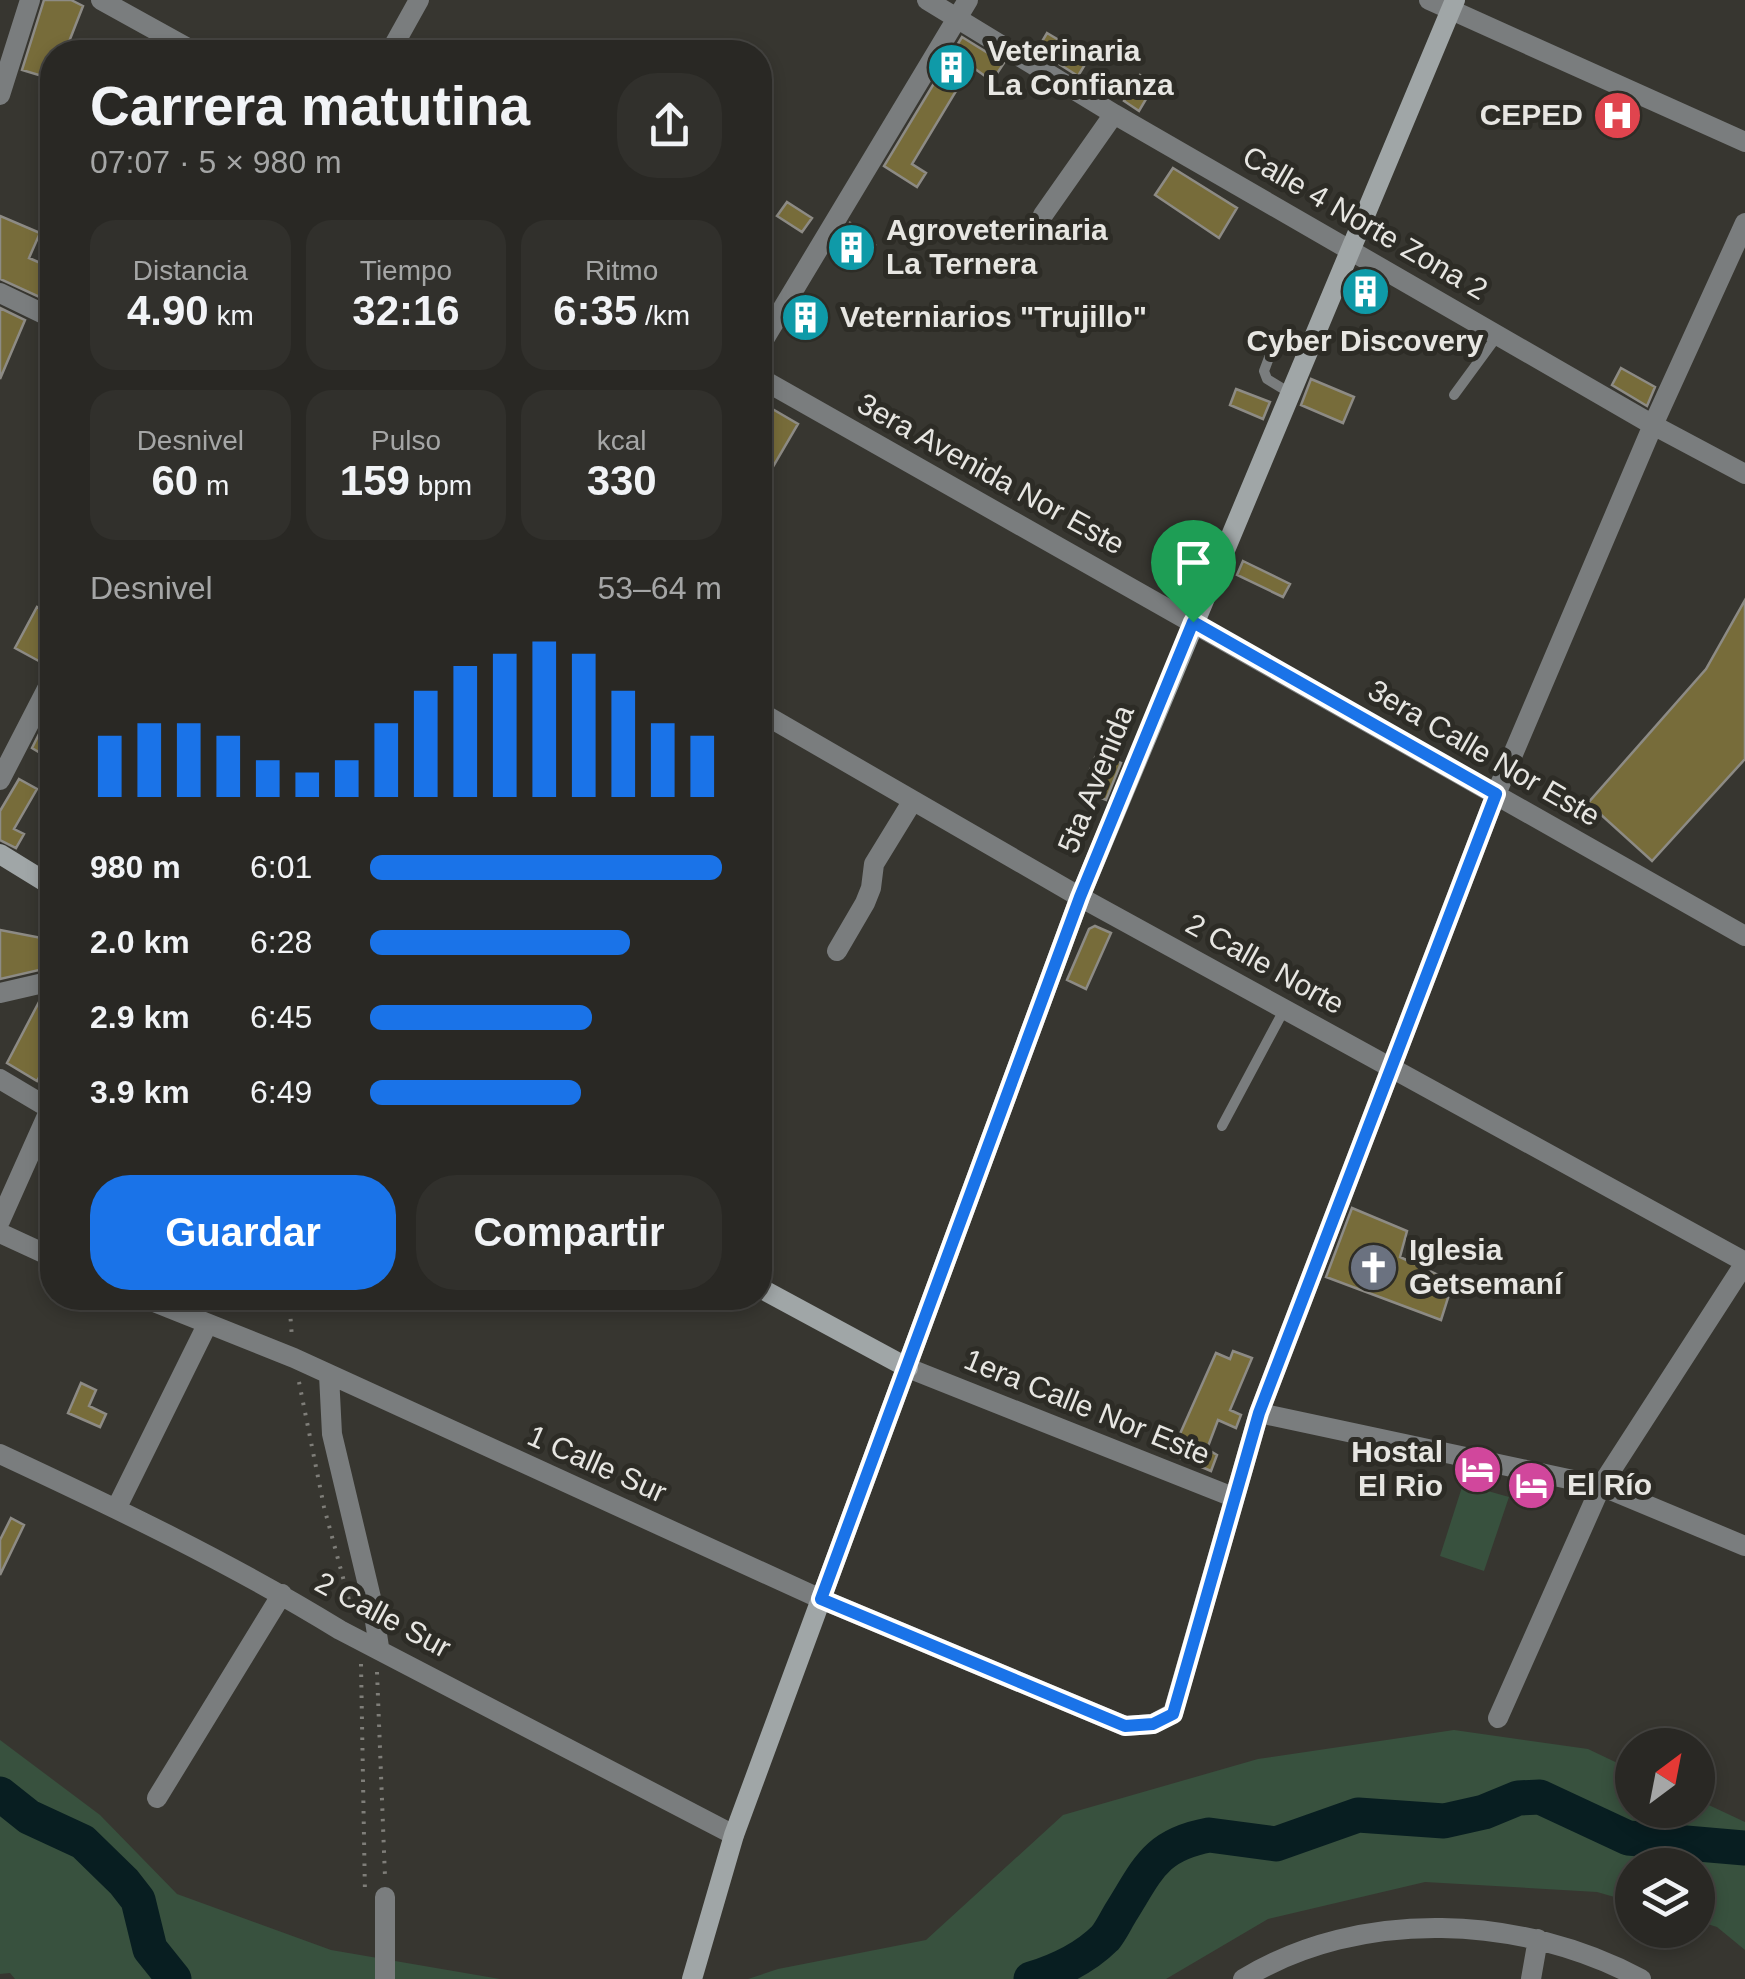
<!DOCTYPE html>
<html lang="es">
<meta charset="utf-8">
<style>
body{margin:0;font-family:Arial,sans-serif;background:#31302c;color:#f1f3f6;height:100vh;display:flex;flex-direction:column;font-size:38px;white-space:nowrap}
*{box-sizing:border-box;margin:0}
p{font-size:32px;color:#a5a6a6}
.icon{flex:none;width:55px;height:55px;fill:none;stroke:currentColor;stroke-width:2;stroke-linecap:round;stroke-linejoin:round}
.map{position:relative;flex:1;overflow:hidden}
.sheet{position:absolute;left:40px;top:40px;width:732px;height:1270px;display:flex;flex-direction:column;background:#292824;border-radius:40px;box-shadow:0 5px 15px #0003,0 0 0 2px #454441}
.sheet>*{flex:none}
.needle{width:65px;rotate:32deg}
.fabs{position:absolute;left:1615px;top:1728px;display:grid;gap:20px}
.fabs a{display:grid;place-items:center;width:100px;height:100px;border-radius:50%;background:#292824;box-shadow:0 5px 15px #0003,0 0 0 2px #454441;font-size:50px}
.pin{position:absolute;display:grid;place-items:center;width:85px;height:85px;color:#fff;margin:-102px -42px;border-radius:50% 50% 50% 0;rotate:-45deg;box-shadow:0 0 10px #0007}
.pin .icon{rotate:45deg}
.round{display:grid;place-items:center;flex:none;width:105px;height:105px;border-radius:40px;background:#31302c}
.head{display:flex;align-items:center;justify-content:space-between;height:170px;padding:0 50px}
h1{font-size:55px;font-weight:600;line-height:75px}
.stats{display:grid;grid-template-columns:repeat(3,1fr);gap:15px;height:170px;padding:10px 50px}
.stats div{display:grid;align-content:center;border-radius:25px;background:#31302c;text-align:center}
.stats b{font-size:42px;font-weight:600}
.stats small{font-size:28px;font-weight:400}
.stats p{font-size:28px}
.chart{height:280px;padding:20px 50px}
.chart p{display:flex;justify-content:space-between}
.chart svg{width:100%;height:180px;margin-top:10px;stroke:#1a73e8;stroke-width:6}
.button{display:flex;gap:20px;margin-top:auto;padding:20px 50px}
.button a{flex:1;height:115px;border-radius:40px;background:#1a73e8;color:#fff;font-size:40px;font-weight:600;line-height:115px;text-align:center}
.button a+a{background:#31302c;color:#f1f3f6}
ul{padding:0 50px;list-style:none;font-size:32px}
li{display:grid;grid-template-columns:160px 120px 1fr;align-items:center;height:75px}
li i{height:25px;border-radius:12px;background:#1a73e8}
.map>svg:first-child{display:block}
</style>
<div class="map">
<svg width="1745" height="1979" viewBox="0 0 1745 1979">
<rect width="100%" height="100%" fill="#373630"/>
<!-- green -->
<path fill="#38513e" d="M1463,1484l46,13 -25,74 -44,-15z
M1454,1730l134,19 44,21v40h66v-10l47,22v128l-28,-23 -19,-6v-56h-66v37l-35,-10 -172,-10 -157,37 -102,60h-418l30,-10 148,-29 137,-125 195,-56z
M0,1740l100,75 77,79 154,56 169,29h-485l-5,-6 -10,1z"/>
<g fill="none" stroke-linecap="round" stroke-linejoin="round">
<!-- river -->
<path stroke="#081e21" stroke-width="35" d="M0,1794l29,23 54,25 41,40 14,18 12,49 24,30
M1031,1979c26,-8 54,-21 74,-41 6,-7 11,-18 16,-26 27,-43 34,-67 88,-77l67,9 82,-29 86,6 40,-9 34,-14 22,-1 88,41 117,10"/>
</g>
<!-- building -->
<path fill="#776c3a" stroke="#8d8b85" stroke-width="2.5" d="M44,0h27l12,6 -18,46h-13v27l-30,-9z
M1047,33l42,25 -11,18 -41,-26z
M962,37l42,26 -12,18 -21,-15 -59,98 14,9 -9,14 -33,-21z
M1140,75l15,9 -16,27 -15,-10z
M1173,168l64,40 -18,30 -64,-43z
M787,202l25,16 -10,14 -25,-16z
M0,216l40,17 -11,25 16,7 -2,5 9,4v10l-6,16 -46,-21z
M850,223l25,22 -12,19 -27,-18z
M0,308l25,12 -25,59z
M1621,368l34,19 -8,19 -35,-21z
M1311,379l43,18 -11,26 -42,-18z
M1236,389l34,13 -7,17 -33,-14z
M769,407l29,17 -38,65v-66z
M1243,561l47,23 -7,13 -46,-22z
M52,592v73l-4,1 -33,-18 22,-41 6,3z
M1745,600v159l-93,102 -64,-58 118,-134z
M52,708v52l-20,-12z
M1097,753l24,10 -15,37 -20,-8 8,-18 -5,-2z
M19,779l18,10 -23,40 10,5 -8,14 -16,-8v-29z
M1095,926l16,7 -25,56 -19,-9 22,-51z
M0,930l52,10v20l-4,8 -48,11z
M40,1000l12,5v75l-11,-6 -4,7 -30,-18z
M1352,1208l55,23 -7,26 53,25 -12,38 -115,-43z
M1233,1351l19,7 -22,52 11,5 -5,13 -18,-8 -11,29 10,6 -6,16 -40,-17 45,-101 14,6z
M81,1383l15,7 -7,16 17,8 -6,13 -32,-14z
M11,1518l13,7 -24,50v-35z"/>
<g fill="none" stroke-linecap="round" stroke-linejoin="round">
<!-- path -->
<path stroke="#7f7e79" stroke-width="4" stroke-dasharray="2.5 8" stroke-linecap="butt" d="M289,1298l3,40
M299,1382l25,125 28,104
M361,1664l4,231
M377,1672l8,205"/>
<!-- lane -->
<path stroke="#7a7d7e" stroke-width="10" d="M1276,339l-12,32 3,8 23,14
M1454,395l44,-60
M1222,1126l62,-116"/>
<!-- street -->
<path stroke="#7a7d7e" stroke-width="20" d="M101,0l94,52
M927,0l187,114 539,311 92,49
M1429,0l316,142
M390,52l29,-52
M0,95l30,-95
M1043,215l71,-101
M0,293l52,25
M760,346l208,-346
M760,378l985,558
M760,712l320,185 665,365
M0,780l52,-101
M837,951l28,-48 6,-15 3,-24 38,-62
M0,993l52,-12
M0,1079l52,31
M0,1221l50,-112
M0,1233l52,24
M144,1298l150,60 527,241 304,127 28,-2 20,-11 86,-300 132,-345 105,-274 157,-369 92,-202
M908,1368l325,129
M329,1375l3,59 40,168 7,45
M1259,1413l342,73 144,60
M0,1454c116,54 231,109 340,176l394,205
M116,1509l91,-184
M1498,1718l103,-232 144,-223
M157,1798l125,-204
M385,1897v82
M1243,1979c118,-72 279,-64 398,0
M1531,1979l7,-40"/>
<!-- secondary -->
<path stroke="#a0a6a7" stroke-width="20" d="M0,854l52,32
M760,1288l148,80
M692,1979l42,-144 346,-938 375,-897"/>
</g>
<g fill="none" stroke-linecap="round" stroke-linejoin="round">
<defs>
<path id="route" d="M1193,622l303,172 -237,619 -86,301 -20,10 -28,2 -304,-127 259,-702z"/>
</defs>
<!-- route casing -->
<use href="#route" stroke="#fff" stroke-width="20"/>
<!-- route -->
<use href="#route" stroke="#1a73e8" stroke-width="12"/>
</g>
<!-- icons -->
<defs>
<symbol id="building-disc" viewBox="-11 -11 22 22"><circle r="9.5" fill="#0f9aa8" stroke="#2d2c26"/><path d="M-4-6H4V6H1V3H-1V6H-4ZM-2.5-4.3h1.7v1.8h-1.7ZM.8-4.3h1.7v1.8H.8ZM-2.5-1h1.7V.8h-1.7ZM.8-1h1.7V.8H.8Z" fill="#fff"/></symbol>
<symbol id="hospital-disc" viewBox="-11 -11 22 22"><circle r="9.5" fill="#e0444e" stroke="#2d2c26"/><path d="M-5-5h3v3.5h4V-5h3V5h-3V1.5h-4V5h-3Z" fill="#fff"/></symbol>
<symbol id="church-disc" viewBox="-11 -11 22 22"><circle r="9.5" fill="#6b7280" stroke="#2d2c26"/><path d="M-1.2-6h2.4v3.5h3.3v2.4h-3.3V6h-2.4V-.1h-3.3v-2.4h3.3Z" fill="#fff"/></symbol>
<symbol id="hotel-disc" viewBox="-11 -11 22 22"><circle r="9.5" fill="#d1479c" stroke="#2d2c26"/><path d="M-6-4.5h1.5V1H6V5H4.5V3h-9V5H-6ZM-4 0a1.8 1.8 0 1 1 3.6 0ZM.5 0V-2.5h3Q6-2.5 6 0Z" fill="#fff"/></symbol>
</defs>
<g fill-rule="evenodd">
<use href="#building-disc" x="924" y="40" width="55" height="55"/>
<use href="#hospital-disc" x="1590" y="88" width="55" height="55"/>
<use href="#building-disc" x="824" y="220" width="55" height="55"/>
<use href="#building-disc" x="1338" y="264" width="55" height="55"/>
<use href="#building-disc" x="778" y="290" width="55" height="55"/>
<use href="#church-disc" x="1346" y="1240" width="55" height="55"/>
<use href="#hotel-disc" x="1450" y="1442" width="55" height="55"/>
<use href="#hotel-disc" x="1504" y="1458" width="55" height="55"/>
</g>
<g text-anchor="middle" stroke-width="10" stroke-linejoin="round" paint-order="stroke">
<!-- poi labels -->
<g font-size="30" font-weight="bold" fill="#e7e6e2" stroke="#2d2c26" text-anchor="start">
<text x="987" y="61">Veterinaria<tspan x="987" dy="34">La Confianza</tspan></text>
<text x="1583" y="125" text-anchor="end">CEPED</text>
<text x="886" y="240">Agroveterinaria<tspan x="886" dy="34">La Ternera</tspan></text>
<text x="840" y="327">Veterniarios "Trujillo"</text>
<text x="1365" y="351" text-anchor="middle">Cyber Discovery</text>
<text x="1409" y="1260">Iglesia<tspan x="1409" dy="34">Getsemaní</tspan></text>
<text x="1443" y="1462" text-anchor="end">Hostal<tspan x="1443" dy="34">El Rio</tspan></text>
<text x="1567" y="1495">El Río</text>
</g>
<!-- street labels -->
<g font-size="30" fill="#e7e6e2" stroke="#2d2c26">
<text transform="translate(1365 223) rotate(30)" y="10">Calle 4 Norte Zona 2</text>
<text transform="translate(991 474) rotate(29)" y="10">3era Avenida Nor Este</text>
<text transform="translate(1484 753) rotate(30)" y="10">3era Calle Nor Este</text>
<text transform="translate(1096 779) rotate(-68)" y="10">5ta Avenida</text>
<text transform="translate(1265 964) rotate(29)" y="10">2 Calle Norte</text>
<text transform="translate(1087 1407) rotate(22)" y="10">1era Calle Nor Este</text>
<text transform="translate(597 1464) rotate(24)" y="10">1 Calle Sur</text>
<text transform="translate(383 1615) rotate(28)" y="10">2 Calle Sur</text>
</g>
</g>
</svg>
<div class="fabs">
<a><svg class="needle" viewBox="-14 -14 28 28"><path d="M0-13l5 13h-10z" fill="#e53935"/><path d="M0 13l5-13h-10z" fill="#a5a6a6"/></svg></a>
<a><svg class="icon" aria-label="layers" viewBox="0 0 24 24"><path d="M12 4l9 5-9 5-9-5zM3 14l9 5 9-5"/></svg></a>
</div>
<div class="pin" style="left:1193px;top:622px;background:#1e9e55"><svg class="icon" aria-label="arrive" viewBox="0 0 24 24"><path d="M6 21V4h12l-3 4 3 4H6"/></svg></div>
<section class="sheet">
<div class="head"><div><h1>Carrera matutina</h1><p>07:07 · 5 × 980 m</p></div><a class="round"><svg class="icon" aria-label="share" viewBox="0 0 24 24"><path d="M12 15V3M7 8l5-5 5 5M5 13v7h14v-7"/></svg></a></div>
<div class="stats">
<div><p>Distancia</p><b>4.90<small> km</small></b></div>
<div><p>Tiempo</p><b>32:16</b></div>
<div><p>Ritmo</p><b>6:35<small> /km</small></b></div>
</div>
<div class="stats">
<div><p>Desnivel</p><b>60<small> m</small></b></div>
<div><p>Pulso</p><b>159<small> bpm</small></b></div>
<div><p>kcal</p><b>330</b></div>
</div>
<div class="chart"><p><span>Desnivel</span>53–64 m</p>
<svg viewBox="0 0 160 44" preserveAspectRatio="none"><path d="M5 44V29M15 44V26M25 44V26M35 44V29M45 44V35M55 44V38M65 44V35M75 44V26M85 44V18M95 44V12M105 44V9M115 44V6M125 44V9M135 44V18M145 44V26M155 44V29"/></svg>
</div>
<ul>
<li><b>980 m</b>6:01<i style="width:100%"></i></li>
<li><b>2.0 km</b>6:28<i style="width:74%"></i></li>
<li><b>2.9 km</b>6:45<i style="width:63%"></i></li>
<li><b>3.9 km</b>6:49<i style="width:60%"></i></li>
</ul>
<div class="button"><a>Guardar</a><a>Compartir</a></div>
</section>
</div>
